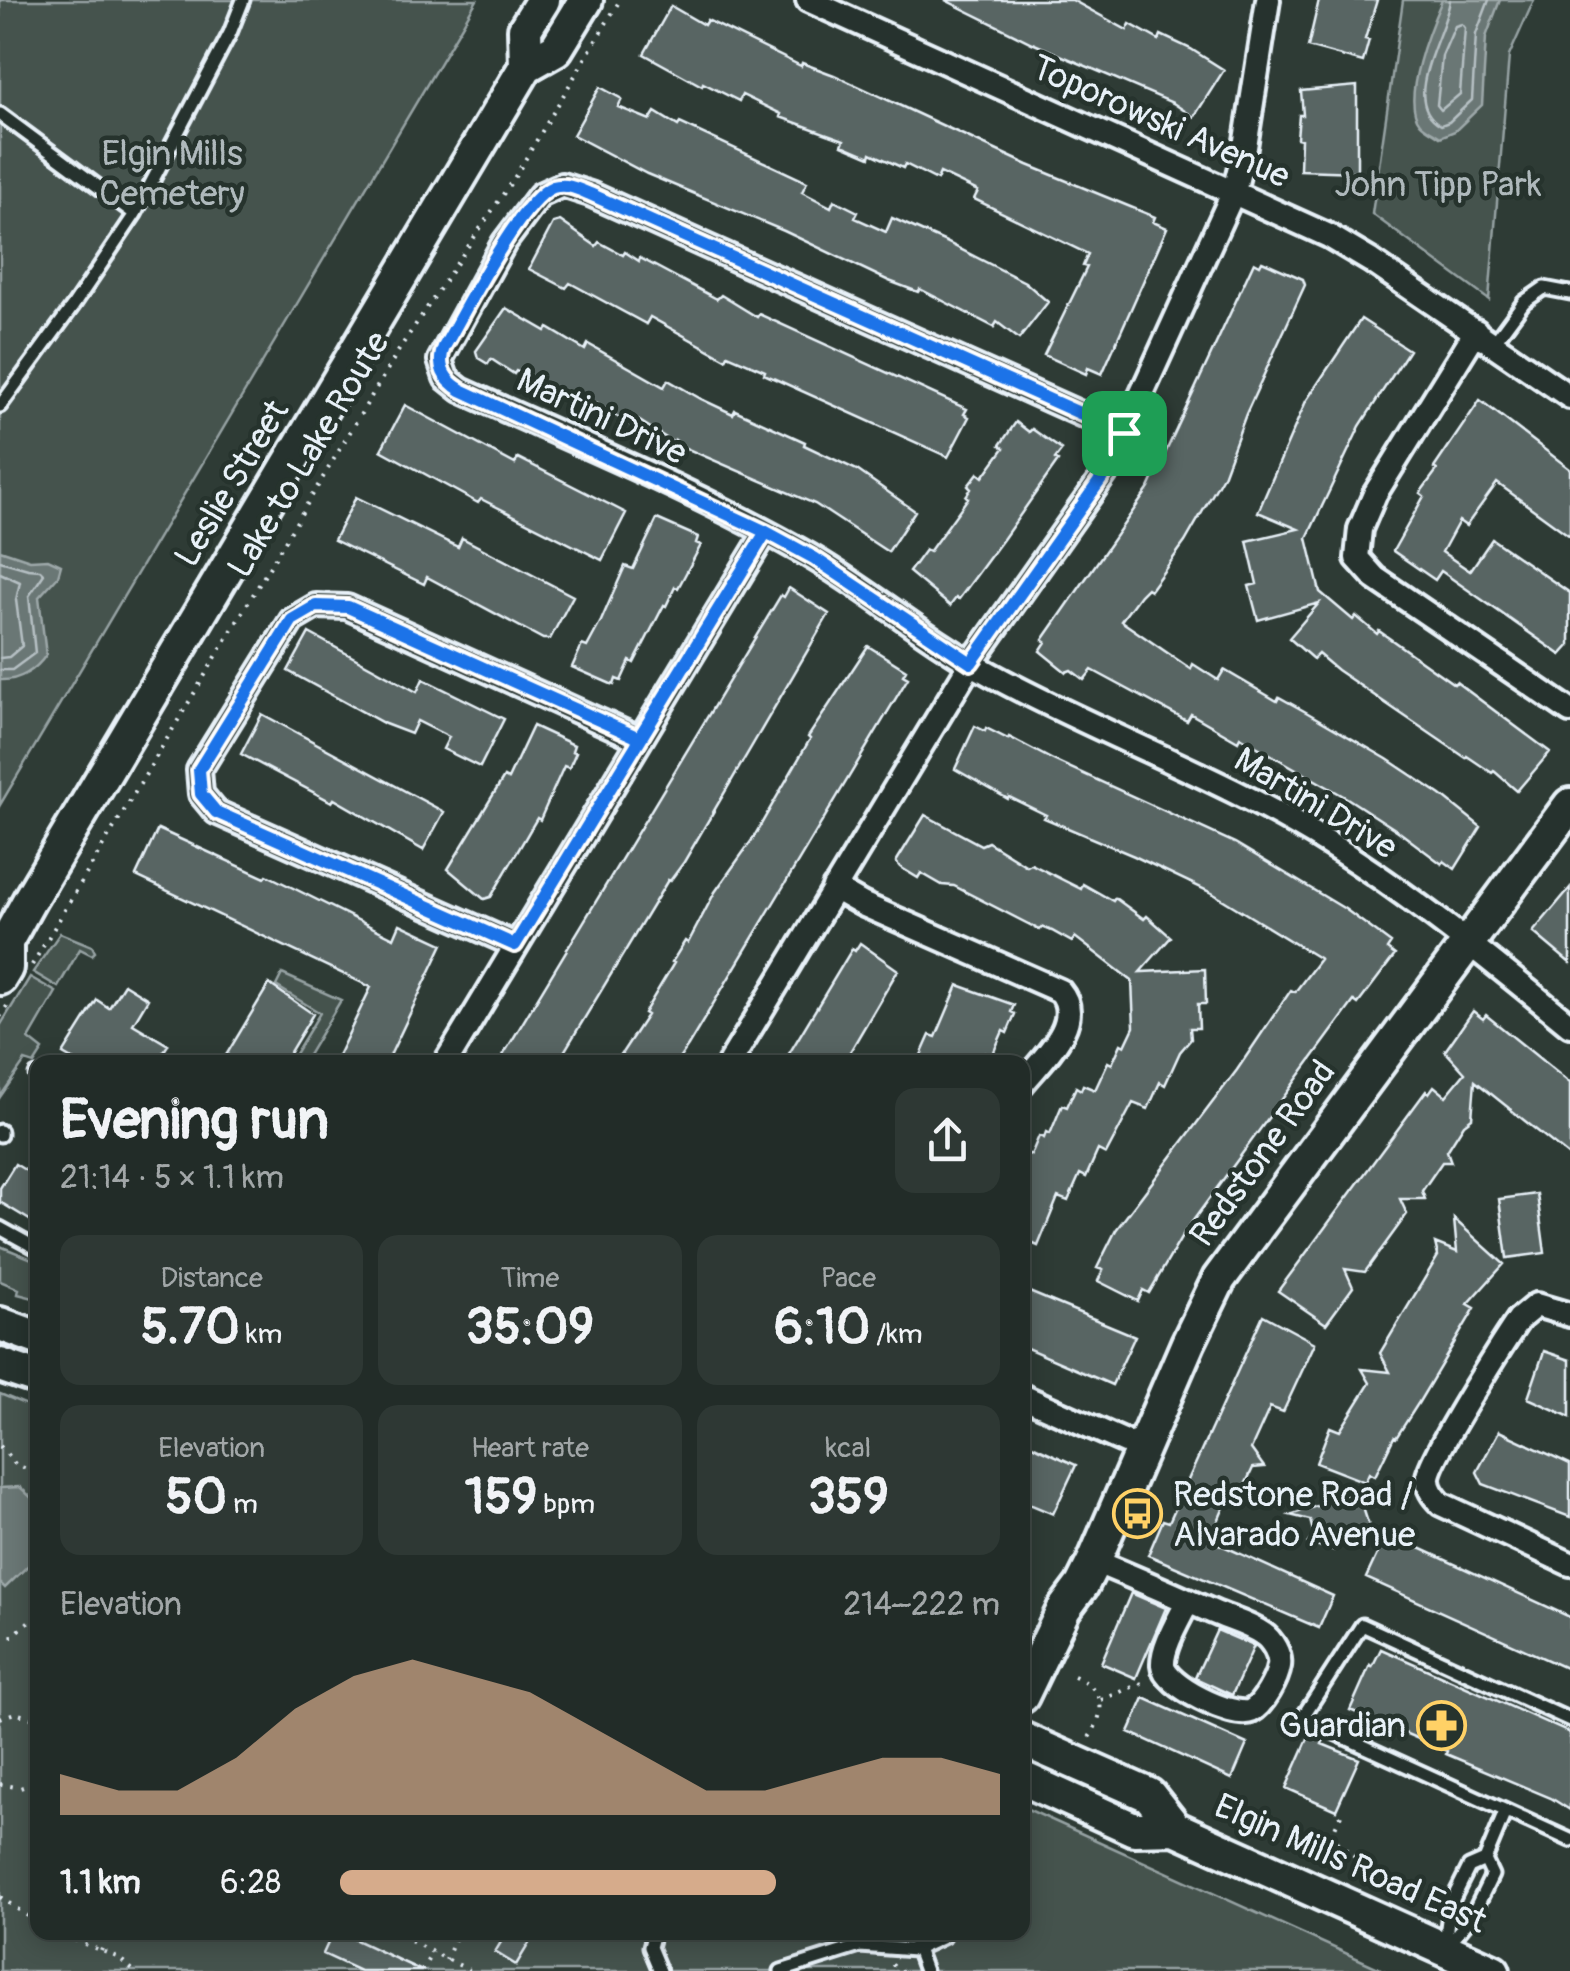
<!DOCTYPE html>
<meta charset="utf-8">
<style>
body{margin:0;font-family:Pangolin,sans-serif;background:#2e3834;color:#f1f3f6;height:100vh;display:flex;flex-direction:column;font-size:38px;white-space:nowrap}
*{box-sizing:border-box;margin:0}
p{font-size:32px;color:#a2a7a8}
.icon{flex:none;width:55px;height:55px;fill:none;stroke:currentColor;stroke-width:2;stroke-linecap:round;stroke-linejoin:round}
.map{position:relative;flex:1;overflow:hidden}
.details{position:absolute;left:30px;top:1055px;width:1000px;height:885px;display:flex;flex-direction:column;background:#222c28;border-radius:20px;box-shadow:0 5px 25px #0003,0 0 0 2px #3f4845}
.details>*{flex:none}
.pin{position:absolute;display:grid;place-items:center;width:85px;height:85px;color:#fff;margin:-42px;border-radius:20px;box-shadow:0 5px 15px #0006}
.round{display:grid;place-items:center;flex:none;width:105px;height:105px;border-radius:20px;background:#2e3834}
.head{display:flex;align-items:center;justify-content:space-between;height:170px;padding:0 30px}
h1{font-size:55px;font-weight:700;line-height:75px}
.metrics{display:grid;grid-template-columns:repeat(3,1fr);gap:15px;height:170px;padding:10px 30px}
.metrics div{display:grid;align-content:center;border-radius:20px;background:#2e3834;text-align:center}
.metrics b{font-size:50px;font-weight:700}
.metrics small{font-size:28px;font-weight:400}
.metrics p{font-size:28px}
.chart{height:280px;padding:20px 30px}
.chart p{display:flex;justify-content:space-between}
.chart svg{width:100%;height:180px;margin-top:10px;fill:#d6ab8b;opacity:.7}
ul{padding:0 30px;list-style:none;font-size:32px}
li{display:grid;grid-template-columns:160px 120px 1fr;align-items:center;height:75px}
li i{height:25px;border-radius:12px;background:#d6ab8b}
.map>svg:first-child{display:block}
</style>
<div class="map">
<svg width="1570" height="1971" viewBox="0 0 1570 1971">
<rect width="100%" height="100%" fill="#2e3b35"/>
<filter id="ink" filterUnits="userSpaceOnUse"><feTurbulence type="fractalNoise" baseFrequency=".01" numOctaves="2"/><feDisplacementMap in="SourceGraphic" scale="20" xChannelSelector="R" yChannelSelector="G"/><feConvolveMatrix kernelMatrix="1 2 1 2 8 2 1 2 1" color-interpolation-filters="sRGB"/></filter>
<g filter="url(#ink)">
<!-- green -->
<path fill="#45524e" stroke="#96a2a3" stroke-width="2.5" d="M0,0h477l-477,805z
M1403,0h131l-25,56 -20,244 -117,-86z
M60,933l32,13 3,6 -3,3 -12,-6 -22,38 -25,-15z
M282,974l59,26 -37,62h-14l30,-49 -44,-27z
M30,977l26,15 -27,47 14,11 -9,14 -9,-3 -25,36v-71z
M0,1246l37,15v38l-19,-5 1,-5 -19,-8z
M0,1394l37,15 1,523h984l1,-125 362,164h-1385z"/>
<!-- water -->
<path fill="#6b7775" stroke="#9da8a9" stroke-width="2.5" d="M1442,0h58l-14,37 -4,68 -27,26 -15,6c-5,-4 -15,-8 -20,-14 -20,-23 11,-98 22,-123z
M0,550l30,10 18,-1 13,6 -3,11 -19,21 7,58c-10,15 -27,26 -46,25z
M20,1487l17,16v54l-32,31 -5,-5v-95z"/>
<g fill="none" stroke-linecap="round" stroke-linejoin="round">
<!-- shore -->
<path stroke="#b6c0c4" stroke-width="2.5" d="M1450,0c-4,34 -52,101 -9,125l8,-3 23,-22 4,-66 13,-34
M1462,24l3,4 -5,66 -19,16 -4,-5 5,-49 13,-30z
M0,561l28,8 12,1 4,4 -15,22 6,57 -23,17h-12
M0,573l20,9 -4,18 6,46 -13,11 -9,1"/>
</g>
<!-- building -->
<path fill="#596563" stroke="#e8f1f8" stroke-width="2.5" d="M945,0h127l55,30 3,-6 29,16 2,-5 30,14 33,21 -30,47 -21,-14 -141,-60z
M1319,0h58l-12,39 4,1 -6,22 -55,-15z
M671,6l33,19 3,-5 94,46 1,-3 32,12 194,90 127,52 -2,5 14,6 -65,146 -14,-6 -2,6 -42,-19 43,-88 -4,-1 5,-12 -114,-55 4,-8 -38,-18 -3,7 -32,-16 -2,4 -32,-15 -1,4 -28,-12 2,-5 -64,-23 1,-3 -39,-19 -3,6 -36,-18 -1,3 -58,-32z
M1357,86v86l-57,-2 1,-31 -4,-1 2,-23h4l-2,-24z
M600,87l22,12 -4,8 32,13 5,-8 23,14 2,-3 127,59 -5,10 29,15 3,-7 24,12 -3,6 31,14 6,-14 54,24 79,40 23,20 -29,37 -22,-17 -3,5 -74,-38 -2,3 -29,-11 -105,-50 -137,-57 -74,-39z
M560,221l36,25 3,-4 24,13 2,-3 14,9 1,-3 77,41 4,-4 36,22 2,-3 208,95 -3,5 5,3 -21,40 -184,-83 1,-3 -37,-16 -2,4 -76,-42 -4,7 -76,-41 -4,5 -37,-19 24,-46z
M1262,261l41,18 2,6 -59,129 -23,62 -38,66 -35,48 -3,-2 -7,7 -19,26 70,48 2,-5 25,16 6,-10 53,31 2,-4 27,15 81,47 54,36 40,32 -26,42 -11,-8 -2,3 -44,-33 -51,-33 -107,-61 -2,4 -47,-27 -4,7 -95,-51 -8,10 -13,-10 -5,2 -26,-21 6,-9 -3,-2 106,-152 105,-226 6,3z
M506,308l40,23 2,-3 37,22 3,-6 76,43 4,-7 33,19 32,15 2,-4 70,32 -1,3 53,25 58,41 -27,41 -73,-48 -132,-57 -8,-7 -1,3 -36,-23 -4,7 -37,-23 -3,5 -37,-22 -2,2 -39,-18 -2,3 -23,-15 -3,5 -10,-6 -2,-7z
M1361,319l48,31 -49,76 -53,112 13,54 33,28 3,-4 21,18 2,-3 75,53 2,-2 94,70 -33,39 -23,-20 -2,2 -25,-17 -1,2 -129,-88 -19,-16 -5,5 -24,-21 30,-35 -61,17 -9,-34 8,-2 -10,-43 51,-12 -40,-17 48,-111z
M1480,400l90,69v67l-73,-53 -31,43 -7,-5 -17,31 28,19 22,-32 78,54v52l-9,10 -120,-84 -6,9 -42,-29 31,-55 -4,-3 17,-23 -3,-2z
M405,405l110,59 3,-6 108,55 -24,47 -121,-61 -3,4 -97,-53z
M1016,422l13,10 3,-3 30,21 -7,9 3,2 -54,77 -45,61 -3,-1 -6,8 -41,-34 16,-22 4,2 39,-54 -2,-2 5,-7 -3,-3 10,-13 5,4 21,-29 -4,-3z
M356,497l102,50 4,-9 111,58 -23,43h-7l-116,-62 -3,7 -90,-44z
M657,519l41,18 -2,6 5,2 -23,43 -3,-1 -9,19 -2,-1 -30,58 -4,-2 -9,20 -5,-2 -2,6 -3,-1 -39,-17 10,-22 5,2 14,-26 24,-55 8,3z
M789,588l40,26 -145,248 -14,19 -2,-1 -110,182h-59l282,-467 3,2z
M309,633l108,59 6,-13 81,40 -24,48 -37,-18 6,-12 -32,-16 -6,13 -26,-10 -97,-53z
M868,646l38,24 -3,5 5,3 -220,368 -11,16h-61l31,-47 -3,-2 30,-50 -2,-1 13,-21 3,2 27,-51 37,-52 58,-101 -2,-2z
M262,714l182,98 -21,38 -89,-51 -2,3 -91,-48z
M533,726l41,19 -2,6 4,1 -7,16 -5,-2 -24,54 -3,-2 -46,79 -7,2 -36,-30 56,-92 4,2z
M975,726l10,5 1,-3 22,11 1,-2 44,23 182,83 110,66 46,34 -4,6 8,6 -37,49 -4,-3 -170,232 -35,60 -6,-3 -5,11 -40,-20 5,-11 -6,-2 19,-38 121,-160 54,-80 4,2 25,-33 -108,-66 -78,-37 -90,-38 2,-3 -37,-18 -1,2 -53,-30z
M925,815l56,30 7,-3 39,24 4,-2 50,25 2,-5 30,17 2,-3 29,21 3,-3 24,21 -31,35 65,-3 1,35h-8l1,24h-9l1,11 -11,13 -15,33 -5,-3 -12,27 -15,-6 -27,51 -8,-4 -12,27 -6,-3 -12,27 -10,-4 -20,49 -16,-7v-88l9,4 8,-19 5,2 2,-6 4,2 12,-29 5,2 9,-20 5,3 2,-5 12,5 13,-28 4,2 9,-20 4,2 9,-19 -2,-46 -57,-44 -3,5 -20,-11 -10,-4 -2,3 -86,-44 -12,-1 -21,-12 -3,5 -18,-11 -4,-5z
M158,829l107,49 2,-3 127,63 6,-14 43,20 -56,118h-52l36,-75 -235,-111z
M1570,888v75l-37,-31z
M860,943l38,27 -54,92h-60l68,-113 3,2z
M124,984l24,15 -15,25 35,21 -11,17h-80l-14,-8 34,-54 12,8z
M269,984l44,30 -29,48h-62z
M958,985l56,20 -3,7 4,2 -8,19 -4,-2 -11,25 -7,-3 -4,9h-63l12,-27 6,2z
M1473,1011l10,8 3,-4 84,68v74l-95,-76 -3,37 -8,6 -17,27 4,11h-9l-20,29 3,8h-25l7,15 -42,58 -20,-3 8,18 -27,37 -48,-33 148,-200 3,2 5,-7 12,10 19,-23 -20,-22z
M15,1164l23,14v47l-38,-23v-14z
M1537,1194l8,59 -38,5 -8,-59z
M1454,1219l50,45 -36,40 7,4 -56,94 -23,36 -2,-1 -19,39 -6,-3 -4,9 -49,-19 14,-36 10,4 30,-48 -8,-14 28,3 -10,-19 58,-97 -3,-13 22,9z
M1022,1289l113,47 -23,49 -90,-39z
M1263,1315l52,28 -32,69 -13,-5 -19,42 13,18 -11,1 -7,15 5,8 -21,2 -20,47 123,56 -14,32 -171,-73 15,-35 6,2z
M1544,1351l26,9v57l-42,-19z
M1499,1431l71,33v53l-87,-33 -6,-12z
M1032,1445l44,20 -23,49 -31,-13v-55l8,3z
M1358,1492l12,37 -39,13 2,8 -25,-7 6,-8 -4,-15 -20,-5z
M1387,1533l183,84v53l-204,-92z
M1131,1593l35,15 -30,70 -35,-15z
M1217,1630l37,16 -22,49 -37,-17z
M1381,1649l189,84v77l-19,-12 -105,-44 1,-3 -97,-41 20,-45 2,2z
M1144,1698l103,46 -15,35 -103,-47z
M1310,1734l14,6 -2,4 37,15 -23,51 -50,-22z
M333,1932h6l83,39h-62l-37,-17z
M507,1932h29l-20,33 -21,-13z"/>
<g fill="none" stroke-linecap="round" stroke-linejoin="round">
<defs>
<path id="lane" d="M0,114l135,100
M1493,344l31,-42 20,-14 26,5
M0,406l73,-100 62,-92 95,-181 13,-33
M36,1075l2,1
M0,1131v4
M0,1228l38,21
M1570,1720l-208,-95 -60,93 268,122
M654,1932l-4,15 10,24
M854,1932l6,14
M911,1932l14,39
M1445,1943l5,-38 19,-38 16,-7 20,-48
M1448,1945l25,-31 19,-39 -7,-15
M781,1971l79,-25 55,4 28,-13 2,-5"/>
<path id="street" d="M808,0l521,236 42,25 199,136
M1476,331l-101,163 -15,35 -3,29 18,20 195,133
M1123,433l-533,-239 -28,-9 -22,10 -36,48 -64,117 6,18 15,12c117,53 236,102 347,165 64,37 119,85 184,120 110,60 230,102 337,169 85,53 164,118 241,181
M834,888l28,16 198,87c26,31 -19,69 -38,93
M515,945l-299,-133 -15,-18 -2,-24 93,-150 24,-14 31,1 292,132
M446,1062l320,-530
M730,1062l241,-399 135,-191 128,-281 11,-44 23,-147
M1570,1315l-34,-10 -17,14c-15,22 -89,138 -91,158 -1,11 5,19 13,27l129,60
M1022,1396l119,53
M1094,1561c40,16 80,34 119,51 16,7 36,12 50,22 9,6 18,21 16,32 -2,13 -16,39 -28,45 -18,8 -87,-26 -88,-46 -1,-19 17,-47 25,-64"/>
<path id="secondary" d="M526,66l-1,-37 18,-29
M0,978l6,-10v-26l24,-43 496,-833 30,-17 30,-49
M0,1324l38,14
M0,1365l38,13
M1022,1696l42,-87 18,-24 12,-24 94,-218 31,-64 351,-474
M1022,1739l127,56 26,33 318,143
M1022,1778l112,51 41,-1"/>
</defs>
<!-- lane casing -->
<use href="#lane" stroke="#e8f1f8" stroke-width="19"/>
<!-- street casing -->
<use href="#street" stroke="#e8f1f8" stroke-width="30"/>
<!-- secondary casing -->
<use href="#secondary" stroke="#e8f1f8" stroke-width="40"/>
<!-- path -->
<path stroke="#e8f1f8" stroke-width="4" stroke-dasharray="2.5 8" stroke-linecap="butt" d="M32,965l370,-620 114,-170 104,-175
M0,1017l9,-14
M0,1446l16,19 22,8
M1022,1628h1
M0,1637l13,-1 25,-23
M1074,1676c33,14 32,37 14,63
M1101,1700l46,-19
M0,1718l15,-5 23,7
M0,1784l20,4 18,-6
M1341,1815l-10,21 43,38
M0,1897l38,26
M55,1932l64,26 15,13
M392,1932l79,39
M101,1951l8,-19
M446,1960l12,-28
M892,1964l10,7
M422,1971l10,-19"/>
<!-- lane -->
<use href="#lane" stroke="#26332d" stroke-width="11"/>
<!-- street -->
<use href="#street" stroke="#26332d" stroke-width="22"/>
<!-- secondary -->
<use href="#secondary" stroke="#26332d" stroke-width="32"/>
</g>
</g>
<g fill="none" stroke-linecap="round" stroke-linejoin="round" filter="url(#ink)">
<defs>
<path id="route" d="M1124,433l-534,-239c-12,-5 -24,-11 -37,-7 -33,13 -89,126 -109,160 -8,19 0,33 17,43l305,142 -127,206 -291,-131 -32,-1 -24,14 -93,150 2,24 15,18 299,133 251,-413 48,26 157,105 135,-191 18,-39"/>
</defs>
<!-- route casing -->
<use href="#route" stroke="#fff" stroke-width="20"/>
<!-- route -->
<use href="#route" stroke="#1a73e8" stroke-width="12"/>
</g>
<!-- icons -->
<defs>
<symbol id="bus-ring" viewBox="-11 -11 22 22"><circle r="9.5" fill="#26332d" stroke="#ffd166" stroke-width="1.5"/><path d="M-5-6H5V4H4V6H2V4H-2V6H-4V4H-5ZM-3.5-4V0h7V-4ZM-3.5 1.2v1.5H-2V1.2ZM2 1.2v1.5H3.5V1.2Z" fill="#ffd166"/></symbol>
<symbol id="pharmacy-ring" viewBox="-11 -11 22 22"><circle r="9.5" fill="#26332d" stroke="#ffd166" stroke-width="1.5"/><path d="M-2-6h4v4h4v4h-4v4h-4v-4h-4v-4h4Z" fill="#ffd166"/></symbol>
</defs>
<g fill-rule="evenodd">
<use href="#bus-ring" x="1110" y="1486" width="55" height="55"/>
<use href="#pharmacy-ring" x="1414" y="1698" width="55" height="55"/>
</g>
<g text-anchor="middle" stroke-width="9" stroke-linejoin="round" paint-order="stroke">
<!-- street labels -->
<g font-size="35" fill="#e8f1f8" stroke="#26332d">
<text transform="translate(1161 121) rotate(24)" y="12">Toporowski Avenue</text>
<text transform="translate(602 416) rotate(25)" y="12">Martini Drive</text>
<text transform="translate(308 454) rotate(-59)" y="12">Lake to Lake Route</text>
<text transform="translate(231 483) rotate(-59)" y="12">Leslie Street</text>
<text transform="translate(1316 803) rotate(31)" y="12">Martini Drive</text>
<text transform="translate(1262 1153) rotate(-54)" y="12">Redstone Road</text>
<text transform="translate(1351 1863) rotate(24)" y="12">Elgin Mills Road East</text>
</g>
<!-- park labels -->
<g font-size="35" fill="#afb9bc" stroke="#26332d">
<text x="172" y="165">Elgin Mills<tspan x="172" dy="40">Cemetery</tspan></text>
<text x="1438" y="196">John Tipp Park</text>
</g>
<!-- poi labels -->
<g font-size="35" fill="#e8f1f8" stroke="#26332d" text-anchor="start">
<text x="1173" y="1506">Redstone Road /<tspan x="1173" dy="40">Alvarado Avenue</tspan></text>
<text x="1406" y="1737" text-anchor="end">Guardian</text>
</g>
</g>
</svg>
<div class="pin" style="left:1124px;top:433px;background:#1e9e55"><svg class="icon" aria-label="arrive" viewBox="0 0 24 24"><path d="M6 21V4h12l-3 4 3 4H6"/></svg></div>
<section class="details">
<div class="head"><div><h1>Evening run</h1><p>21:14 · 5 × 1.1 km</p></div><a class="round"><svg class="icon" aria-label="share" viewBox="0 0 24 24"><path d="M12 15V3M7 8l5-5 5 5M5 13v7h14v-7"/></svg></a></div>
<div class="metrics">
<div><p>Distance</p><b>5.70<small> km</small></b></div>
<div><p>Time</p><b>35:09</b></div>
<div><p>Pace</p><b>6:10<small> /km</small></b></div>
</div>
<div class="metrics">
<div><p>Elevation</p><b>50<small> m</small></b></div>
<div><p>Heart rate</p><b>159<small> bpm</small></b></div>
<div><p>kcal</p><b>359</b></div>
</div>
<div class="chart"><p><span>Elevation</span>214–222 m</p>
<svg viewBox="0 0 160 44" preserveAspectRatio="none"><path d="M0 44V34L10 38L20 38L30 30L40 18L50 10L60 6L70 10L80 14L90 22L100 30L110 38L120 38L130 34L140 30L150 30L160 34V44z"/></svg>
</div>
<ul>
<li><b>1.1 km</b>6:28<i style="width:66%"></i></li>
</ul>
</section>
</div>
